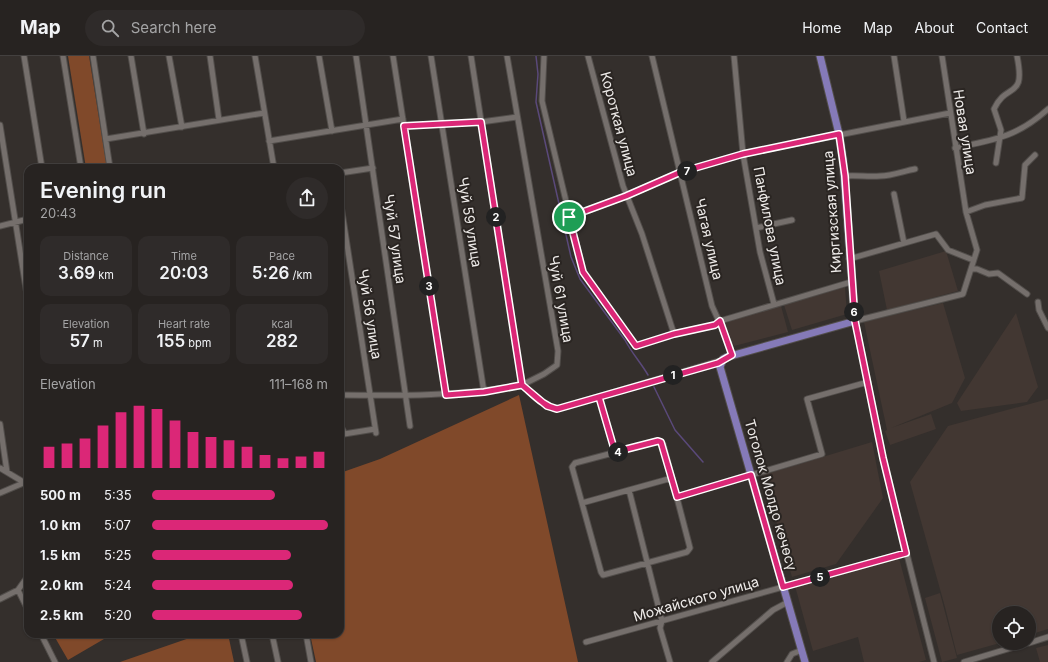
<!DOCTYPE html>
<meta charset="utf-8">
<style>
body{margin:0;font-family:Inter,sans-serif;background:#2f2b2a;color:#f1f3f6;height:100vh;display:flex;flex-direction:column;font-size:15px;white-space:nowrap}
*{box-sizing:border-box;margin:0}
p{font-size:13px;color:#a4a4a5}
.icon{flex:none;width:22px;height:22px;fill:none;stroke:currentColor;stroke-width:2;stroke-linecap:round;stroke-linejoin:round}
.map{position:relative;flex:1;overflow:hidden}
.side{position:absolute;left:24px;top:108px;width:320px;height:474px;display:flex;flex-direction:column;background:#272321;border-radius:12px;box-shadow:0 1px 3px #0004,0 0 0 1px #43403f}
.side>*{flex:none}
.fabs{position:absolute;left:992px;top:550px;display:grid;gap:8px}
.fabs a{display:grid;place-items:center;width:44px;height:44px;border-radius:50%;background:#272321;box-shadow:0 1px 3px #0004,0 0 0 1px #43403f;font-size:20px}
.pin{position:absolute;display:grid;place-items:center;width:34px;height:34px;color:#fff;margin:-17px;border:2px solid #fff;border-radius:50%;box-shadow:0 1px 4px #0007}
.km{position:absolute;width:20px;height:20px;margin:-10px;border-radius:50%;background:#222;color:#fff;font-size:11px;line-height:20px;text-align:center}
.round{display:grid;place-items:center;flex:none;width:42px;height:42px;border-radius:21px;background:#2f2b2a}
.summary{display:flex;align-items:center;justify-content:space-between;height:68px;padding:0 16px}
h1{font-size:22px;font-weight:600;line-height:30px}
.stats{display:grid;grid-template-columns:repeat(3,1fr);gap:6px;height:68px;padding:4px 16px}
.stats div{display:grid;align-content:center;border-radius:10px;background:#2f2b2a;text-align:center}
.stats b{font-size:17px;font-weight:600}
.stats small{font-size:11px;font-weight:400}
.stats p{font-size:11px}
.chart{height:112px;padding:8px 16px}
.chart p{display:flex;justify-content:space-between}
.chart svg{width:100%;height:72px;margin-top:4px;stroke:#db2777;stroke-width:6}
ul{padding:0 16px;list-style:none;font-size:13px}
li{display:grid;grid-template-columns:64px 48px 1fr;align-items:center;height:30px}
li i{height:10px;border-radius:5px;background:#db2777}
header{display:flex;align-items:center;gap:24px;box-sizing:border-box;height:56px;padding:0 20px;background:#272321;border-bottom:1px solid #43403f}
header strong{font-size:19px}
nav{display:flex;gap:22px;margin-inline-start:auto;font-size:14px}
.search{width:280px;height:36px;background:#2f2b2a;display:flex;align-items:center;gap:10px;box-sizing:border-box;padding:0 14px;border-radius:22px;color:#a4a4a5;font-size:15px}
.map>svg:first-child{display:block}
</style>
<header>
<strong>Map</strong>
<div class="search"><svg class="icon" aria-label="search" viewBox="0 0 24 24"><circle cx="10" cy="10" r="6"/><path d="M15 15l6 6"/></svg>Search here</div>
<nav><a>Home</a><a>Map</a><a>About</a><a>Contact</a></nav>
</header>
<div class="map">
<svg width="1048" height="606" viewBox="0 0 1048 606">
<rect width="100%" height="100%" fill="#342f2c"/>
<!-- built -->
<path fill="#423732" d="M946,195l12,40 -71,19 -8,-39z
M845,231l2,27 -55,16 -8,-25z
M943,247l22,75 -13,25 -61,25 40,-14 5,15 -46,16 -5,-14 2,-1 -23,-108z
M781,250l7,26 -54,14 -10,-24z
M1016,257l22,74 -11,15 -66,9 -4,-8z
M1048,343v230l-19,6v-22h-30l1,30 -43,12 -12,-48 -35,-125 38,-56z
M872,386l11,56 -47,66 -44,13 -29,-102z
M899,502l27,102 -7,2h-55l-6,-25 -45,14 -18,-65z
M940,537l17,65 -15,4 -17,-64z
M1048,589v17h-8l-4,-14z"/>
<!-- green -->
<path fill="#80492a" d="M68,0h21l18,112h-21z
M519,339l59,267h-262l-6,-28h30v-161l40,-14z
M53,578h49l2,5 -36,21z
M201,578h27l6,28h-114z"/>
<g fill="none" stroke-linecap="round" stroke-linejoin="round">
<!-- stream -->
<path stroke="#5a497a" stroke-width="1.5" d="M536,0l2,18 -2,28 35,155 9,22 45,61c6,12 16,23 23,35
M654,331l21,43 28,32"/>
<defs>
<path id="minor" d="M24,0l18,112
M63,0l18,112
M93,0l17,112
M131,0l13,78
M169,0l13,71
M210,0l9,64
M255,0l19,112
M319,0l13,75
M356,0l54,370
M393,0l53,339
M431,0l53,336
M471,0l51,329 22,-11 13,-9 1,-14 -51,-295
M544,0l-2,45 41,171 53,74 38,-12 41,-9 5,-4 131,-39
M588,0l35,130 19,48 32,100
M652,0l60,250 17,37 3,12
M734,0l9,98 17,98 14,52
M894,0l10,65
M0,69l28,176
M404,70l77,-4 36,-5
M106,83l158,-26
M269,85l134,-22
M955,92c39,-8 62,-11 93,-39
M996,107l5,-33 -7,-21c13,-28 32,-8 23,-53
M340,117l33,-5
M845,120c12,-1 23,1 35,0 12,0 24,-5 35,-7
M894,138l10,49
M340,143l36,234
M966,156l19,-7 37,-7 3,-33 10,-10
M569,161l57,-21 55,-24 62,-18 207,-41
M0,170l28,-7
M756,172l36,-8
M849,203l87,-25 12,16 25,10
M971,213h6l12,5 9,-1 29,21
M1038,246l1,8 9,18
M340,339c61,1 121,1 182,-10l25,21 10,3 165,-49
M599,341l16,55
M0,368l7,48
M343,374l1,4 31,-5
M658,385l5,3 27,104 -3,4 -84,23 -2,-3 -29,-105 3,-4z
M0,412l25,15
M629,434l33,131 -2,7 10,34
M0,437l28,-12
M677,441l145,-43 -15,-55 61,-17
M582,447l90,-25
M18,534l10,20
M0,543l18,-9 10,-14
M41,578l14,28
M241,578l6,28
M272,578l6,28
M306,578l5,28
M586,586l319,-89
M1029,587l19,-6
M712,606l61,-52 15,-8
M787,606l5,-8 10,-4
M934,606l-48,-191 -31,-150 108,-27 14,-44 -11,-38 -24,-156
M964,606l64,-19"/>
<path id="major" d="M805,606l-85,-295 3,-8 4,-2 128,-36 -12,-161 -4,-26 -19,-78"/>
</defs>
<!-- minor casing -->
<use href="#minor" stroke="#524e4b" stroke-width="7"/>
<!-- major casing -->
<use href="#major" stroke="#524e4b" stroke-width="9"/>
<!-- minor -->
<use href="#minor" stroke="#756f6c" stroke-width="5"/>
<!-- major -->
<use href="#major" stroke="#857ab8" stroke-width="7"/>
</g>
<g fill="none" stroke-linecap="round" stroke-linejoin="round">
<defs>
<path id="route" d="M569,161l14,55 53,74 38,-12 41,-9 5,-4 12,34 -14,8 -161,46 -10,-3 -25,-21 -41,-263 -77,4 42,269 38,-3 38,-7c11,9 21,21 35,24l42,-12 16,55 43,-11 3,1 16,55 74,-22 32,112 123,-34 -23,-95 -28,-137 -10,-145 -6,-42 -96,20 -62,18 -55,24 -57,21"/>
</defs>
<!-- route casing -->
<use href="#route" stroke="#fff" stroke-width="8"/>
<!-- route -->
<use href="#route" stroke="#db2777" stroke-width="5"/>
</g>
<g text-anchor="middle" stroke-width="4" stroke-linejoin="round" paint-order="stroke">
<!-- street labels -->
<g font-size="14" fill="#eeebe9" stroke="#2a2522">
<text transform="translate(619 68) rotate(75)" y="5">Короткая улица</text>
<text transform="translate(965 76) rotate(81)" y="5">Новая улица</text>
<text transform="translate(832 156) rotate(-94)" y="5">Киргизская улица</text>
<text transform="translate(470 166) rotate(81)" y="5">Чуй 59 улица</text>
<text transform="translate(770 170) rotate(79)" y="5">Панфилова улица</text>
<text transform="translate(395 183) rotate(82)" y="5">Чуй 57 улица</text>
<text transform="translate(709 183) rotate(77)" y="5">Чагая улица</text>
<text transform="translate(561 243) rotate(80)" y="5">Чуй 61 улица</text>
<text transform="translate(370 258) rotate(81)" y="5">Чуй 56 улица</text>
<text transform="translate(771 439) rotate(74)" y="5">Тоголок Молдо көчөсү</text>
<text transform="translate(696 543) rotate(-16)" y="5">Можайского улица</text>
</g>
</g>
</svg>
<div class="fabs">
<a><svg class="icon" aria-label="locate" viewBox="0 0 24 24"><circle cx="12" cy="12" r="6"/><path d="M12 2v4M12 18v4M2 12h4M18 12h4"/></svg></a>
</div>
<div class="pin" style="left:569px;top:161px;background:#1e9e55"><svg class="icon" aria-label="arrive" viewBox="0 0 24 24"><path d="M6 21V4h12l-3 4 3 4H6"/></svg></div>
<b class="km" style="left:673px;top:319px">1</b>
<b class="km" style="left:496px;top:161px">2</b>
<b class="km" style="left:429px;top:230px">3</b>
<b class="km" style="left:618px;top:396px">4</b>
<b class="km" style="left:820px;top:521px">5</b>
<b class="km" style="left:854px;top:256px">6</b>
<b class="km" style="left:687px;top:115px">7</b>
<section class="side">
<div class="summary"><div><h1>Evening run</h1><p>20:43</p></div><a class="round"><svg class="icon" aria-label="share" viewBox="0 0 24 24"><path d="M12 15V3M7 8l5-5 5 5M5 13v7h14v-7"/></svg></a></div>
<div class="stats">
<div><p>Distance</p><b>3.69<small> km</small></b></div>
<div><p>Time</p><b>20:03</b></div>
<div><p>Pace</p><b>5:26<small> /km</small></b></div>
</div>
<div class="stats">
<div><p>Elevation</p><b>57<small> m</small></b></div>
<div><p>Heart rate</p><b>155<small> bpm</small></b></div>
<div><p>kcal</p><b>282</b></div>
</div>
<div class="chart"><p><span>Elevation</span>111–168 m</p>
<svg viewBox="0 0 160 44" preserveAspectRatio="none"><path d="M5 44V31M15 44V29M25 44V26M35 44V18M45 44V10M55 44V6M65 44V8M75 44V15M85 44V22M95 44V25M105 44V27M115 44V31M125 44V36M135 44V38M145 44V37M155 44V34"/></svg>
</div>
<ul>
<li><b>500 m</b>5:35<i style="width:70%"></i></li>
<li><b>1.0 km</b>5:07<i style="width:100%"></i></li>
<li><b>1.5 km</b>5:25<i style="width:79%"></i></li>
<li><b>2.0 km</b>5:24<i style="width:80%"></i></li>
<li><b>2.5 km</b>5:20<i style="width:85%"></i></li>
</ul>
</section>
</div>
